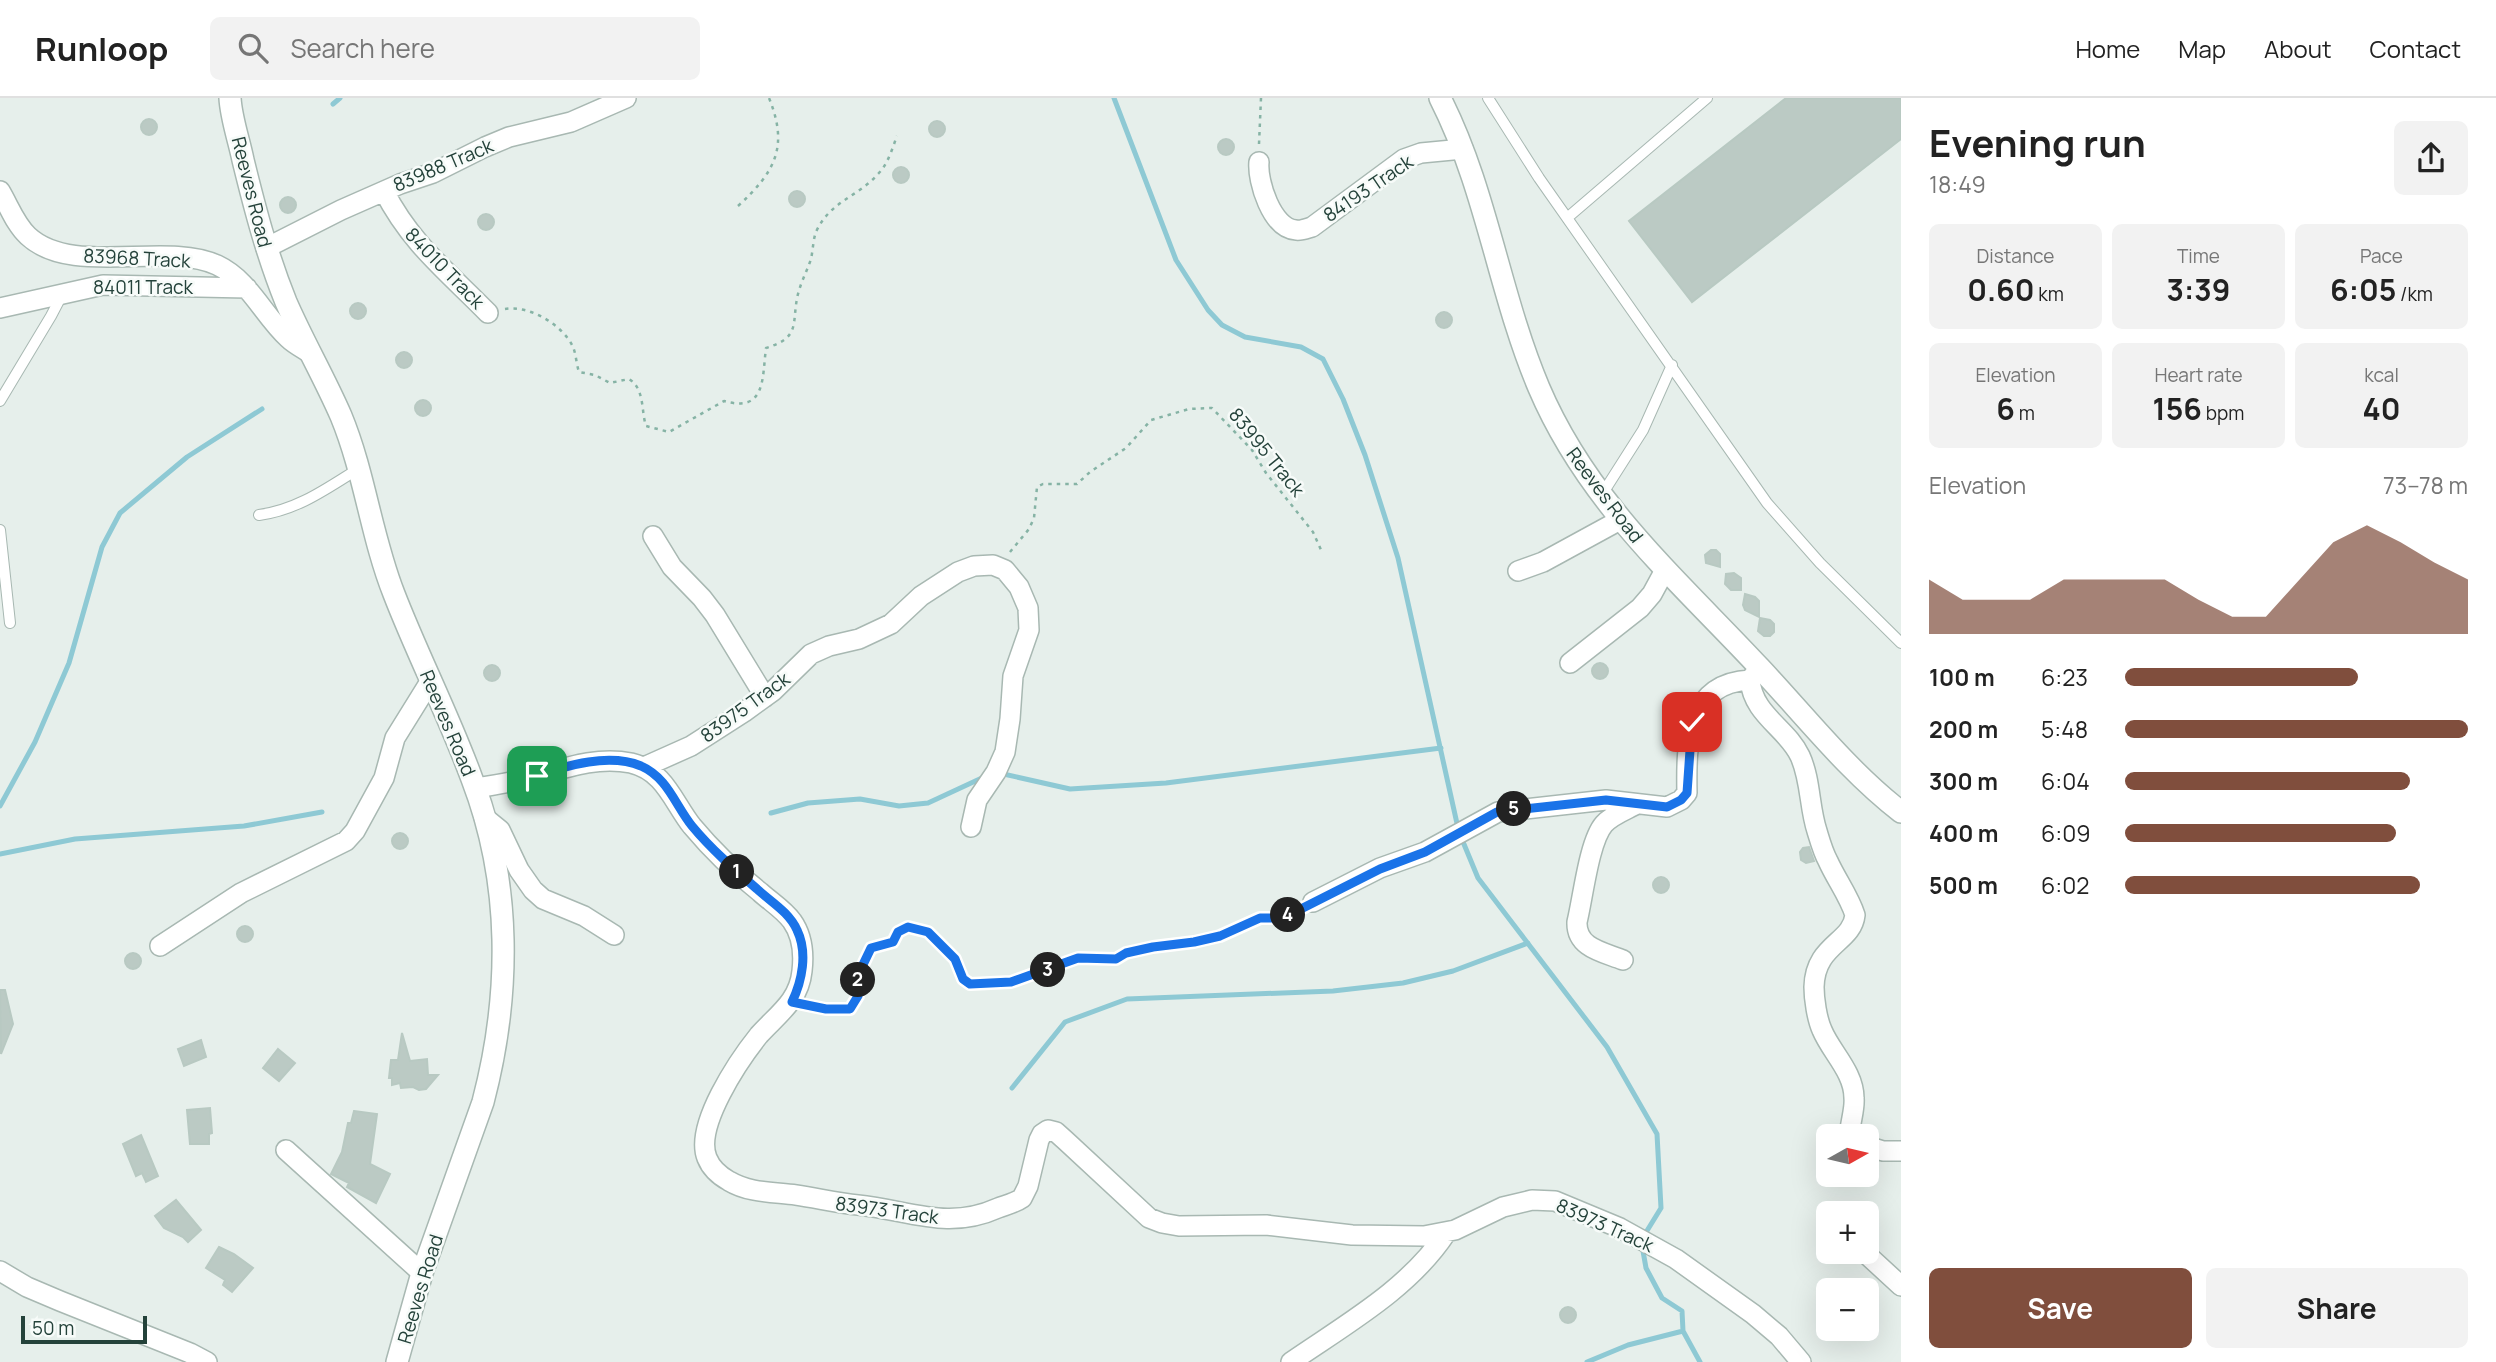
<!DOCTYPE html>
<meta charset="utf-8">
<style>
body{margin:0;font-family:Manrope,sans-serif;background:#f2f2f2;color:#222;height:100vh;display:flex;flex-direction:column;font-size:26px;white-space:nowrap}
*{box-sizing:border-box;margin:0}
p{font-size:23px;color:#767676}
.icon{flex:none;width:38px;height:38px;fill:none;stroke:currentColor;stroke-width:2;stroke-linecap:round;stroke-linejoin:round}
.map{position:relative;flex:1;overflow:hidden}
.sheet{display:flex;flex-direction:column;background:#fff;width:595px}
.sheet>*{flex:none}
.needle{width:46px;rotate:82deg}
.fabs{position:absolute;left:1816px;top:1026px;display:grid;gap:14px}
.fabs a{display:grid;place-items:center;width:63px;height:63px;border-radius:10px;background:#fff;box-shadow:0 7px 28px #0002;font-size:35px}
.scale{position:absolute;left:21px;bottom:18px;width:126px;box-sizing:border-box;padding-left:7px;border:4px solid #24423a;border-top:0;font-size:19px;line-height:24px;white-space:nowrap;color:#24423a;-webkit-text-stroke:5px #f7fbf9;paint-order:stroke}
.pin{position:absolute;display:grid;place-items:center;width:60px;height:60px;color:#fff;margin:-30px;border-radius:14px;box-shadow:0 4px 10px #0006}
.km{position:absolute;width:35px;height:35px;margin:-18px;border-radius:50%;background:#222;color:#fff;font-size:19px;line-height:35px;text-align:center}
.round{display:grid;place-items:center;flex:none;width:74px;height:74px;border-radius:10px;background:#f2f2f2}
.overview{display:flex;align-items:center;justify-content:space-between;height:119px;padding:0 28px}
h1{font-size:38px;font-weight:700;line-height:52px}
.figures{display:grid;grid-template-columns:repeat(3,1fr);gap:10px;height:119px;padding:7px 28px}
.figures div{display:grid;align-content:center;border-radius:10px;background:#f2f2f2;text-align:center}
.figures b{font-size:30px;font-weight:700}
.figures small{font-size:19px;font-weight:400}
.figures p{font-size:19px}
.chart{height:196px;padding:14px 28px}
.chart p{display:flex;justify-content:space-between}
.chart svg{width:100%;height:126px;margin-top:7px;fill:#804e3d;opacity:.7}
.button{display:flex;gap:14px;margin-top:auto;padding:14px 28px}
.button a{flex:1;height:80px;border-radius:10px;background:#804e3d;color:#fff;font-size:28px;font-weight:700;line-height:80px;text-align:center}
.button a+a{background:#f2f2f2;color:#222}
ul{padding:0 28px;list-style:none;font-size:23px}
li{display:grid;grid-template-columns:112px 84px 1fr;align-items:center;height:52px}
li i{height:18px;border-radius:9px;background:#804e3d}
header{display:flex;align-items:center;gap:42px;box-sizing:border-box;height:98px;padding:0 35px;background:#fff;border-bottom:2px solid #e0e0e0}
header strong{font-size:33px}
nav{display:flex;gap:38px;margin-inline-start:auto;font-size:24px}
.search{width:490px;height:63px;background:#f2f2f2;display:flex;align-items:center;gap:18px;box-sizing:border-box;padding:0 24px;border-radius:10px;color:#767676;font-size:26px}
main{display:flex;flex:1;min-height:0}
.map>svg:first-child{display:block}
</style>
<header>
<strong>Runloop</strong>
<div class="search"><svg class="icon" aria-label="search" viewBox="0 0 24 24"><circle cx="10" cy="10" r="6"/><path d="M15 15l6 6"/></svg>Search here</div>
<nav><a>Home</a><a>Map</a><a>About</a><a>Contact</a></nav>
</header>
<main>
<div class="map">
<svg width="1901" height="1264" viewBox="0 0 1901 1264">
<rect width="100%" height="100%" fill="#e6efeb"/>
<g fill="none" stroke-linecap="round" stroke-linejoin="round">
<!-- stream -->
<path stroke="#8ec9d4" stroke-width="5" d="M1114,0l62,162 32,50 14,15 23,12 56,10 22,12 20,40 22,56 33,103 60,270
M333,6l7,-6
M999,675l71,16 96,-6 275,-35
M0,708l35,-64 34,-79 33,-116 18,-34 67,-56 75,-48
M771,715l37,-10 52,-4 39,7 29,-3 56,-26
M1461,739l17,41 129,169 50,87 4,74 -16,26
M0,756l75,-15 169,-13 78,-14
M1012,990l53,-66 62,-23 206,-8 70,-8 50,-12 75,-28
M1643,1153l3,17 16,30 20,13 1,20 17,31
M1587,1264l41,-17 55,-14"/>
</g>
<!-- building -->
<path fill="#bbcac4" stroke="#b8c9c2" stroke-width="2" d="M1786,0h115v41l-209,163 -63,-81z
M141 29a8 8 0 1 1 16 0a8 8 0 1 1-16 0Z
M929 31a8 8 0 1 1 16 0a8 8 0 1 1-16 0Z
M1218 49a8 8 0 1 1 16 0a8 8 0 1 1-16 0Z
M893 77a8 8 0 1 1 16 0a8 8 0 1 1-16 0Z
M789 101a8 8 0 1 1 16 0a8 8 0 1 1-16 0Z
M280 107a8 8 0 1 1 16 0a8 8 0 1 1-16 0Z
M478 124a8 8 0 1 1 16 0a8 8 0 1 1-16 0Z
M350 213a8 8 0 1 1 16 0a8 8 0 1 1-16 0Z
M1436 222a8 8 0 1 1 16 0a8 8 0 1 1-16 0Z
M396 262a8 8 0 1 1 16 0a8 8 0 1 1-16 0Z
M415 310a8 8 0 1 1 16 0a8 8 0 1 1-16 0Z
M1711,452h5l4,4v13l-14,-4 -1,-8z
M1734,475l7,5v12h-10l-6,-6 1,-10z
M1745,496l10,3 4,4v16l-14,-7 -2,-5z
M1760,520l10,2 4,4v8l-4,4h-6l-6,-5z
M1592 573a8 8 0 1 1 16 0a8 8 0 1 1-16 0Z
M484 575a8 8 0 1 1 16 0a8 8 0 1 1-16 0Z
M392 743a8 8 0 1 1 16 0a8 8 0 1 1-16 0Z
M1809,749l5,14 -8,2 -5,-3 -1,-8 3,-4z
M1653 787a8 8 0 1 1 16 0a8 8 0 1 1-16 0Z
M237 836a8 8 0 1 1 16 0a8 8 0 1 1-16 0Z
M125 863a8 8 0 1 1 16 0a8 8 0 1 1-16 0Z
M0,892h5l8,34 -12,30z
M402,935l8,28 17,-2 1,16h10l-12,14 -7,1 -6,-3 -12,1 -1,-5 -8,2v-7h-3l2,-18h7z
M201,942l5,17 -22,9 -6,-17z
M278,951l17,14 -16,18 -16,-13z
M210,1010l2,25 -3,1v10h-19l-3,-34z
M354,1013l23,3 -7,50 20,10 -14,29 -29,-16 2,-4 -18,-9 11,-22 6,-29h3z
M141,1037l17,41 -12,6 -4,-9 -6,3 -13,-32z
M176,1102l25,30 -13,12 -5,-5 -19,-9 -9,-12z
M219,1149l15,7 19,14 -21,24 -9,-7 2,-5 -19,-12z
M1560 1217a8 8 0 1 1 16 0a8 8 0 1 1-16 0Z"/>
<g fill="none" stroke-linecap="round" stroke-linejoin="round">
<defs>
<path id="service" d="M1488,0l51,80 228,325 53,60 81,80
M1567,120l140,-120
M0,303l51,-85 12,-23
M1601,398l42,-66 29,-65
M259,417c38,-5 67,-26 99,-46
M0,432l10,93"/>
<path id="minor" d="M1259,64c-2,19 13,67 37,68 5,1 12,-2 16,-3l92,-68 17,-6 42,-4
M0,93c9,15 15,33 28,45 44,41 137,5 189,29 32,15 46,50 71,73 6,6 14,10 22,15
M384,93c27,53 64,81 104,122
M266,150l75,-38 59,-26 33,-11 52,-26 24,-10 62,-15 55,-24
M0,210l103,-23 144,3
M653,438l19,31 30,31 13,17 50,82
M1518,473l25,-9 77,-42
M1570,565l70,-55 12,-14 13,-24
M1757,573l-7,9c3,35 37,48 50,76 11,24 9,51 17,75 3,10 6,21 11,30 8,18 21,35 27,54 -3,28 -40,29 -41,72 0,12 3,32 8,43 9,22 32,42 32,68 1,10 -3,22 -4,32l5,6
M644,669l47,-21 53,-34 29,-21 38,-37 18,-8 30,-7 32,-15 30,-28 37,-24 16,-6 19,-1 12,5 14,17 9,21 1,22 -16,46 -3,43 -5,33 -9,20 -19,28 -6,27
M476,690c19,-3 38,-6 57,-11 32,-9 64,-21 98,-14 34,8 42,39 61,63 20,24 44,47 68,66 11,10 23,17 32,29 10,14 12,33 10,50 -3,30 -24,43 -43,64 -20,25 -65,91 -52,123 4,10 13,18 22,23 20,12 44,11 67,14 21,3 41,8 62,10 51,5 89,26 140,3 8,-3 17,-5 24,-10l6,-12 11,-46 3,-6 6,-4 8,2 10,9 83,77 13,5 17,3 87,-1 86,10 72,1 31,-6 48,-23 29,-7 23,1 65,27 56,31 77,55 26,22 22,26
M484,719l16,13 19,40 14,20 10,9 41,17 30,19
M1313,804l67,-34 45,-16 73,-40 108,-12 61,7 14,-7 6,-7c-1,-50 0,-110 63,-113
M160,848l81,-53 105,-52 9,-10 29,-53 11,-40 36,-58
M1623,862c-20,-8 -47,-12 -46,-38 6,-24 12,-81 27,-98 8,-9 22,-14 33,-20
M1867,1048l16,5h18
M286,1052l136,123
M1863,1153l38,35
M0,1173l27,16 33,14 130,52 17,9
M1291,1264c55,-38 118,-73 155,-129"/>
<path id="tertiary" d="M230,0c1,20 9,42 13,62 12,49 24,95 43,142 17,39 38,75 55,114 24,58 30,120 53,178 24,62 55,122 78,185 40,104 39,216 11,323l-61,171 -25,89
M1440,0c47,92 59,196 99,290 49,115 138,191 221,280 46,49 88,103 141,144"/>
</defs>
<!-- service casing -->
<use href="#service" stroke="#a8b8b2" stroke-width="12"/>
<!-- minor casing -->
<use href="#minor" stroke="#a8b8b2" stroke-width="22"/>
<!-- tertiary casing -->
<use href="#tertiary" stroke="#a8b8b2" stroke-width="24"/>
<!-- path -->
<path stroke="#86b3a5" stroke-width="2.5" stroke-dasharray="3.5 5" stroke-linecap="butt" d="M1259,46l2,-46
M738,108c37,-34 51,-59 31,-108
M505,211c24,-4 56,15 67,36 4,7 4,18 7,27l16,3 15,8 19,-4c16,10 12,32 17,47l23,6 55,-31c42,12 38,-22 42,-53 36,-11 25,-25 32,-54 3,-12 9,-23 13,-35 2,-9 2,-19 5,-27 14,-31 42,-35 62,-58 10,-10 14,-25 19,-38
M1010,454l19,-23 5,-11 3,-31 6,-3h34l13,-12 36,-24 25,-28 38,-11 23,-1 40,42 14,23 47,59 9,20
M808,908l42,3 8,-13v-21l13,-27 22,-6c1,-3 2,-7 5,-10 22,-22 61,28 65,47l13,6 35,-3 67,-24 38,1 10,-6 27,-6 41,-5 26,-6 40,-18h19l19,-8"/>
<!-- service -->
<use href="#service" stroke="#fff" stroke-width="10"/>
<!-- minor -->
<use href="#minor" stroke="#fff" stroke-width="19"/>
<!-- tertiary -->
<use href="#tertiary" stroke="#fff" stroke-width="21"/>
</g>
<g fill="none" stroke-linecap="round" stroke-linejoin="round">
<defs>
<path id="route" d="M537,678c31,-11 72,-23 104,-10 27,12 34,39 51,60 19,23 42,43 65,63 14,13 32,23 40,41 11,23 5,51 -5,72l34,7h24l8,-13v-21l13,-27 22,-6 5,-10 10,-5 20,5 27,27 8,20 7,5 41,-2 67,-24 38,1 10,-6 27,-6 41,-5 26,-6 40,-18h19l12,-4 89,-45 45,-17 72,-40 109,-12 61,7 14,-7 6,-7 5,-71"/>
</defs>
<!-- route casing -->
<use href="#route" stroke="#fff" stroke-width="14"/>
<!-- route -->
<use href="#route" stroke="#1a73e8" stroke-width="9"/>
</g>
<g text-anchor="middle" stroke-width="5" stroke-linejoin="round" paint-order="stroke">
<!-- street labels -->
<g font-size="19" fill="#24423a" stroke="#f7fbf9">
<text transform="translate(443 67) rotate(-23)" y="7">83988 Track</text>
<text transform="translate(1368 90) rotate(-34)" y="7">84193 Track</text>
<text transform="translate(252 94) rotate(76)" y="7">Reeves Road</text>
<text transform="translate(137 160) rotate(3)" y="7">83968 Track</text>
<text transform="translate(445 170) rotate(46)" y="7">84010 Track</text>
<text x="143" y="196">84011 Track</text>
<text transform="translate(1267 354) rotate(51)" y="7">83995 Track</text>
<text transform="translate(1605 397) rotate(53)" y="7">Reeves Road</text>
<text transform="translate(745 609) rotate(-36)" y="7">83975 Track</text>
<text transform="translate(448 625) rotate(67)" y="7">Reeves Road</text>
<text transform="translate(887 1112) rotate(8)" y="7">83973 Track</text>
<text transform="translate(1605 1127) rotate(24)" y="7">83973 Track</text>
<text transform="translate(420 1191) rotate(-73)" y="7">Reeves Road</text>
</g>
</g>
</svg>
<div class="fabs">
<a><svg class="needle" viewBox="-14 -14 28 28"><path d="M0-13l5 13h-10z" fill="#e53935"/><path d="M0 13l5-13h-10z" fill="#767676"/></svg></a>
<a>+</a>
<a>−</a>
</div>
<div class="scale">50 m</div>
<div class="pin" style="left:537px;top:678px;background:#1e9e55"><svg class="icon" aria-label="arrive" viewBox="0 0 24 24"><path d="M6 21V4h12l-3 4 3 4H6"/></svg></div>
<div class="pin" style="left:1692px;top:624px;background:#d93025"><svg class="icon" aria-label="check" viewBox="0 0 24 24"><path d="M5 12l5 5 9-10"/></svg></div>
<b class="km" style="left:737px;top:774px">1</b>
<b class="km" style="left:858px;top:882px">2</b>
<b class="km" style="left:1048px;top:872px">3</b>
<b class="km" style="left:1288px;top:817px">4</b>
<b class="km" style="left:1514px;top:711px">5</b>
</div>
<section class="sheet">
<div class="overview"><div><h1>Evening run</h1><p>18:49</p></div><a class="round"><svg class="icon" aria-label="share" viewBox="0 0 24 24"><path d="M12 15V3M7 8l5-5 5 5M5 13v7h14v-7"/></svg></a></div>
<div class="figures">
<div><p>Distance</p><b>0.60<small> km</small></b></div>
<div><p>Time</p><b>3:39</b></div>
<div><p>Pace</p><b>6:05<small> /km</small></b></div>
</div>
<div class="figures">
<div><p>Elevation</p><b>6<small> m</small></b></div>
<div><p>Heart rate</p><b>156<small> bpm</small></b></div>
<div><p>kcal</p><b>40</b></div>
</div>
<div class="chart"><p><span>Elevation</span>73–78 m</p>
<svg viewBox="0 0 160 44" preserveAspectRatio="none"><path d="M0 44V25L10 32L20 32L30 32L40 25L50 25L60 25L70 25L80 32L90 38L100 38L110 25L120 12L130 6L140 12L150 19L160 25V44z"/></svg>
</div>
<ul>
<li><b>100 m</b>6:23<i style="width:68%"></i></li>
<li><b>200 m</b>5:48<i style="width:100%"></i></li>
<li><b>300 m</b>6:04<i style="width:83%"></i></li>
<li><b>400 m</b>6:09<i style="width:79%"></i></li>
<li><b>500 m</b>6:02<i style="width:86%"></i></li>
</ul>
<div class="button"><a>Save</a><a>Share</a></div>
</section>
</main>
